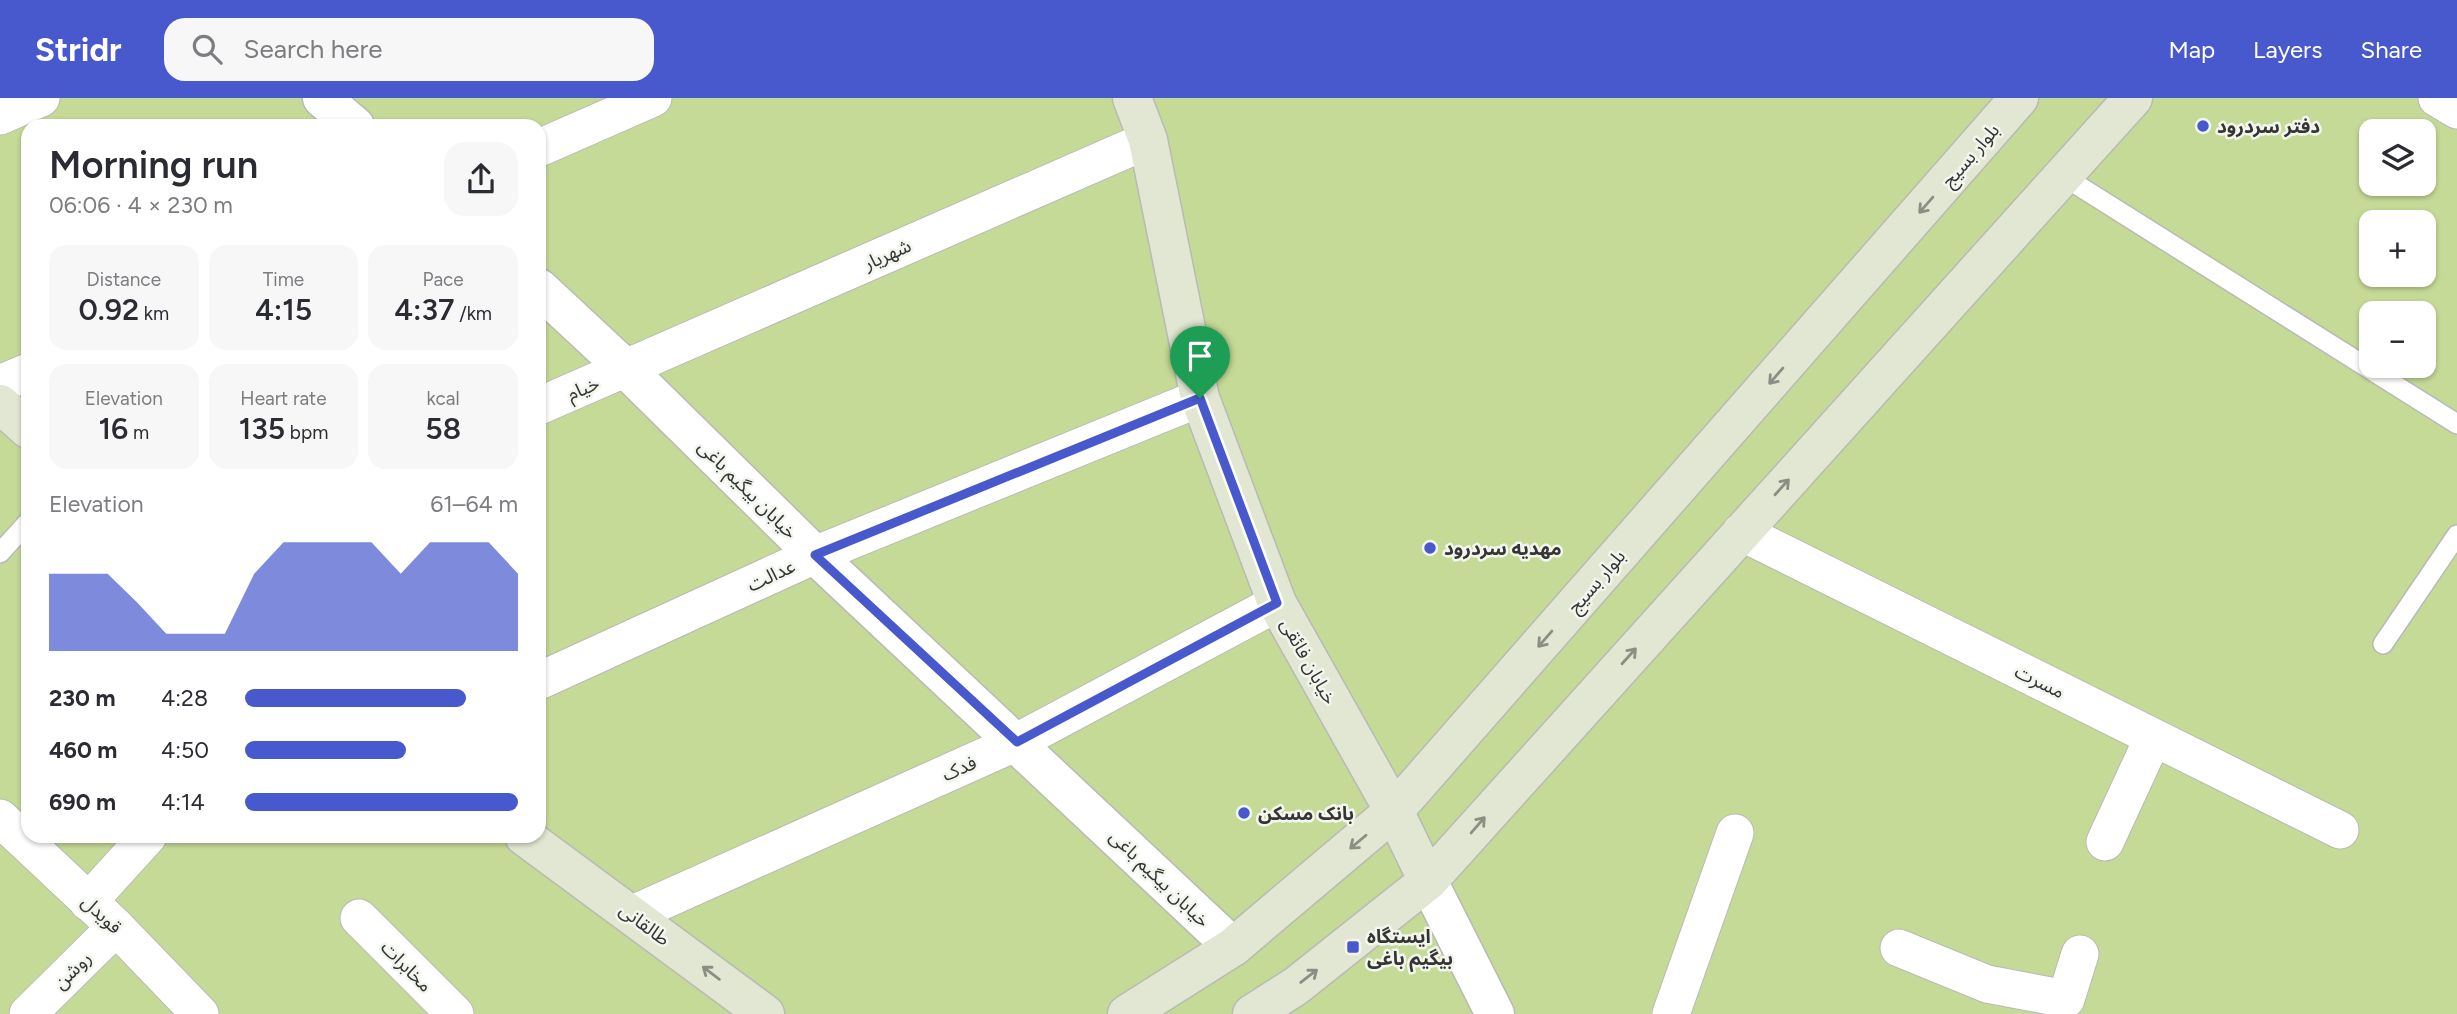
<!DOCTYPE html>
<meta charset="utf-8">
<style>
body{margin:0;font-family:Figtree,"Noto Sans Arabic",sans-serif;background:#f7f7f7;color:#2b2b33;height:100vh;display:flex;flex-direction:column;font-size:26px;white-space:nowrap}
*{box-sizing:border-box;margin:0}
p{font-size:23px;color:#7c7c81}
.icon{flex:none;width:38px;height:38px;fill:none;stroke:currentColor;stroke-width:2;stroke-linecap:round;stroke-linejoin:round}
.map{position:relative;flex:1;overflow:hidden}
.drawer{position:absolute;left:21px;top:21px;width:525px;height:724px;display:flex;flex-direction:column;background:#fff;border-radius:21px;box-shadow:0 2px 5px #0004}
.drawer>*{flex:none}
.buttons{position:absolute;left:2359px;top:21px;display:grid;gap:14px}
.buttons a{display:grid;place-items:center;width:77px;height:77px;border-radius:14px;background:#fff;box-shadow:0 2px 5px #0004;font-size:35px}
.pin{position:absolute;display:grid;place-items:center;width:60px;height:60px;color:#fff;margin:-72px -30px;border-radius:50% 50% 50% 0;rotate:-45deg;box-shadow:0 0 7px #0007}
.pin .icon{rotate:45deg}
.round{display:grid;place-items:center;flex:none;width:74px;height:74px;border-radius:21px;background:#f7f7f7}
.head{display:flex;align-items:center;justify-content:space-between;height:119px;padding:0 28px}
h1{font-size:38px;font-weight:600;line-height:52px}
.metrics{display:grid;grid-template-columns:repeat(3,1fr);gap:10px;height:119px;padding:7px 28px}
.metrics div{display:grid;align-content:center;border-radius:18px;background:#f7f7f7;text-align:center}
.metrics b{font-size:30px;font-weight:600}
.metrics small{font-size:19px;font-weight:400}
.metrics p{font-size:19px}
.chart{height:196px;padding:14px 28px}
.chart p{display:flex;justify-content:space-between}
.chart svg{width:100%;height:126px;margin-top:7px;fill:#4859cd;opacity:.7}
ul{padding:0 28px;list-style:none;font-size:23px}
li{display:grid;grid-template-columns:112px 84px 1fr;align-items:center;height:52px}
li i{height:18px;border-radius:9px;background:#4859cd}
header{display:flex;align-items:center;gap:42px;box-sizing:border-box;height:98px;padding:0 35px;background:#4859cd;color:#fff}
header strong{font-size:33px}
nav{display:flex;gap:38px;margin-inline-start:auto;font-size:24px}
.search{width:490px;height:63px;background:#f7f7f7;display:flex;align-items:center;gap:18px;box-sizing:border-box;padding:0 24px;border-radius:21px;color:#7c7c81;font-size:26px}
.map>svg:first-child{display:block}
</style>
<header>
<strong>Stridr</strong>
<div class="search"><svg class="icon" aria-label="search" viewBox="0 0 24 24"><circle cx="10" cy="10" r="6"/><path d="M15 15l6 6"/></svg>Search here</div>
<nav><a>Map</a><a>Layers</a><a>Share</a></nav>
</header>
<div class="map">
<svg width="2457" height="916" viewBox="0 0 2457 916">
<rect width="100%" height="100%" fill="#f3f6ef"/>
<!-- green -->
<path fill="#c6da97" fill-rule="evenodd" d="M0,0h2457v916h-2457zM28,28h511v710h-511zM2371,33h53v53h-53zM2371,124h53v53h-53zM2371,215h53v53h-53z"/>
<g fill="none" stroke-linecap="round" stroke-linejoin="round">
<defs>
<path id="service" d="M2063,78l394,248
M0,455l28,-31
M2383,546l74,-109"/>
<path id="minor" d="M2437,0l20,12
M0,18l41,-18
M539,50l114,-50
M0,286l28,-12
M539,308l609,-266
M1741,434l599,298
M539,583l276,-126 385,-157
M0,720l116,109 84,87
M2105,744l48,-104
M88,804l60,-66
M633,816l384,-172 260,-139
M359,820l96,96
M1899,850l88,36 79,15 14,-45
M28,916l88,-87
M1671,916l64,-181"/>
<path id="tertiary" d="M322,0l33,28
M539,190l87,81 189,186 418,392
M1428,783l67,133"/>
<path id="secondary" d="M1132,0l16,42 52,258 77,205 117,208 34,70
M0,306l28,25
M524,738l241,178
M1127,916l106,-67 161,-136 625,-713
M1252,916l44,-28 132,-105 705,-783"/>
</defs>
<!-- service casing -->
<use href="#service" stroke="#b8bab4" stroke-width="22"/>
<!-- minor casing -->
<use href="#minor" stroke="#b8bab4" stroke-width="39"/>
<!-- tertiary casing -->
<use href="#tertiary" stroke="#b8bab4" stroke-width="41"/>
<!-- secondary casing -->
<use href="#secondary" stroke="#b8bab4" stroke-width="41"/>
<!-- service -->
<use href="#service" stroke="#fff" stroke-width="19"/>
<!-- minor -->
<use href="#minor" stroke="#fff" stroke-width="37"/>
<!-- tertiary -->
<use href="#tertiary" stroke="#fff" stroke-width="38"/>
<!-- secondary -->
<use href="#secondary" stroke="#e1e7d2" stroke-width="38"/>
</g>
<!-- one-way arrows -->
<defs><path id="oneway-shaft" d="M-6 0H5M1.5-3L5.5 0L1.5 3" fill="none" stroke-width="1.6" stroke-linecap="round" stroke-linejoin="round" transform="scale(1.75)"/></defs>
<g stroke="#8b8e83">
<use href="#oneway-shaft" transform="translate(1926 107) rotate(131)"/>
<use href="#oneway-shaft" transform="translate(1776 278) rotate(131)"/>
<use href="#oneway-shaft" transform="translate(1782 389) rotate(-48)"/>
<use href="#oneway-shaft" transform="translate(1545 541) rotate(131)"/>
<use href="#oneway-shaft" transform="translate(1629 558) rotate(-48)"/>
<use href="#oneway-shaft" transform="translate(1478 727) rotate(-49)"/>
<use href="#oneway-shaft" transform="translate(1358 744) rotate(140)"/>
<use href="#oneway-shaft" transform="translate(711 875) rotate(-143)"/>
<use href="#oneway-shaft" transform="translate(1309 878) rotate(-38)"/>
</g>
<g fill="none" stroke-linecap="round" stroke-linejoin="round">
<defs>
<path id="route" d="M1200,300l77,205 -260,139 -202,-187z"/>
</defs>
<!-- route casing -->
<use href="#route" stroke="#fff" stroke-width="14"/>
<!-- route -->
<use href="#route" stroke="#4859cd" stroke-width="9"/>
</g>
<!-- markers -->
<g fill="#4859cd" stroke="#f3f6ef" stroke-width="2.5">
<circle cx="2203" cy="28" r="7"/>
<circle cx="1430" cy="450" r="7"/>
<circle cx="1244" cy="715" r="7"/>
<rect x="1346" y="842" width="14" height="14" rx="3.5"/>
</g>
<g text-anchor="middle" stroke-width="5" stroke-linejoin="round" paint-order="stroke">
<!-- poi labels -->
<g font-size="19" font-weight="bold" fill="#353634" stroke="#f3f6ef" text-anchor="start">
<text x="2217" y="35">دفتر سردرود</text>
<text x="1444" y="457">مهدیه سردرود</text>
<text x="1258" y="722">بانک مسکن</text>
<text x="1367" y="845">ایستگاه<tspan x="1367" dy="22">بیگیم باغی</tspan></text>
</g>
<!-- street labels -->
<g font-size="19" fill="#353634" stroke="#f3f6ef">
<text transform="translate(1970 57) rotate(-49)" y="7">بلوار بسیج</text>
<text transform="translate(887 156) rotate(-24)" y="7">شهریار</text>
<text transform="translate(583 290) rotate(-23)" y="7">خیام</text>
<text transform="translate(748 391) rotate(45)" y="7">خیابان بیگیم باغی</text>
<text transform="translate(771 477) rotate(-25)" y="7">عدالت</text>
<text transform="translate(1596 483) rotate(-49)" y="7">بلوار بسیج</text>
<text transform="translate(1309 563) rotate(61)" y="7">خیابان فائقی</text>
<text transform="translate(2040 583) rotate(26)" y="7">مسرت</text>
<text transform="translate(959 670) rotate(-24)" y="7">فدک</text>
<text transform="translate(1160 780) rotate(44)" y="7">خیابان بیگیم باغی</text>
<text transform="translate(102 816) rotate(43)" y="7">قویدل</text>
<text transform="translate(645 826) rotate(37)" y="7">طالقانی</text>
<text transform="translate(407 868) rotate(45)" y="7">مخابرات</text>
<text transform="translate(72 872) rotate(-45)" y="7">روشن</text>
</g>
</g>
</svg>
<div class="buttons">
<a><svg class="icon" aria-label="layers" viewBox="0 0 24 24"><path d="M12 4l9 5-9 5-9-5zM3 14l9 5 9-5"/></svg></a>
<a>+</a>
<a>−</a>
</div>
<div class="pin" style="left:1200px;top:300px;background:#1e9e55"><svg class="icon" aria-label="arrive" viewBox="0 0 24 24"><path d="M6 21V4h12l-3 4 3 4H6"/></svg></div>
<section class="drawer">
<div class="head"><div><h1>Morning run</h1><p>06:06 · 4 × 230 m</p></div><a class="round"><svg class="icon" aria-label="share" viewBox="0 0 24 24"><path d="M12 15V3M7 8l5-5 5 5M5 13v7h14v-7"/></svg></a></div>
<div class="metrics">
<div><p>Distance</p><b>0.92<small> km</small></b></div>
<div><p>Time</p><b>4:15</b></div>
<div><p>Pace</p><b>4:37<small> /km</small></b></div>
</div>
<div class="metrics">
<div><p>Elevation</p><b>16<small> m</small></b></div>
<div><p>Heart rate</p><b>135<small> bpm</small></b></div>
<div><p>kcal</p><b>58</b></div>
</div>
<div class="chart"><p><span>Elevation</span>61–64 m</p>
<svg viewBox="0 0 160 44" preserveAspectRatio="none"><path d="M0 44V17L10 17L20 17L30 27L40 38L50 38L60 38L70 17L80 6L90 6L100 6L110 6L120 17L130 6L140 6L150 6L160 17V44z"/></svg>
</div>
<ul>
<li><b>230 m</b>4:28<i style="width:81%"></i></li>
<li><b>460 m</b>4:50<i style="width:59%"></i></li>
<li><b>690 m</b>4:14<i style="width:100%"></i></li>
</ul>
</section>
</div>
